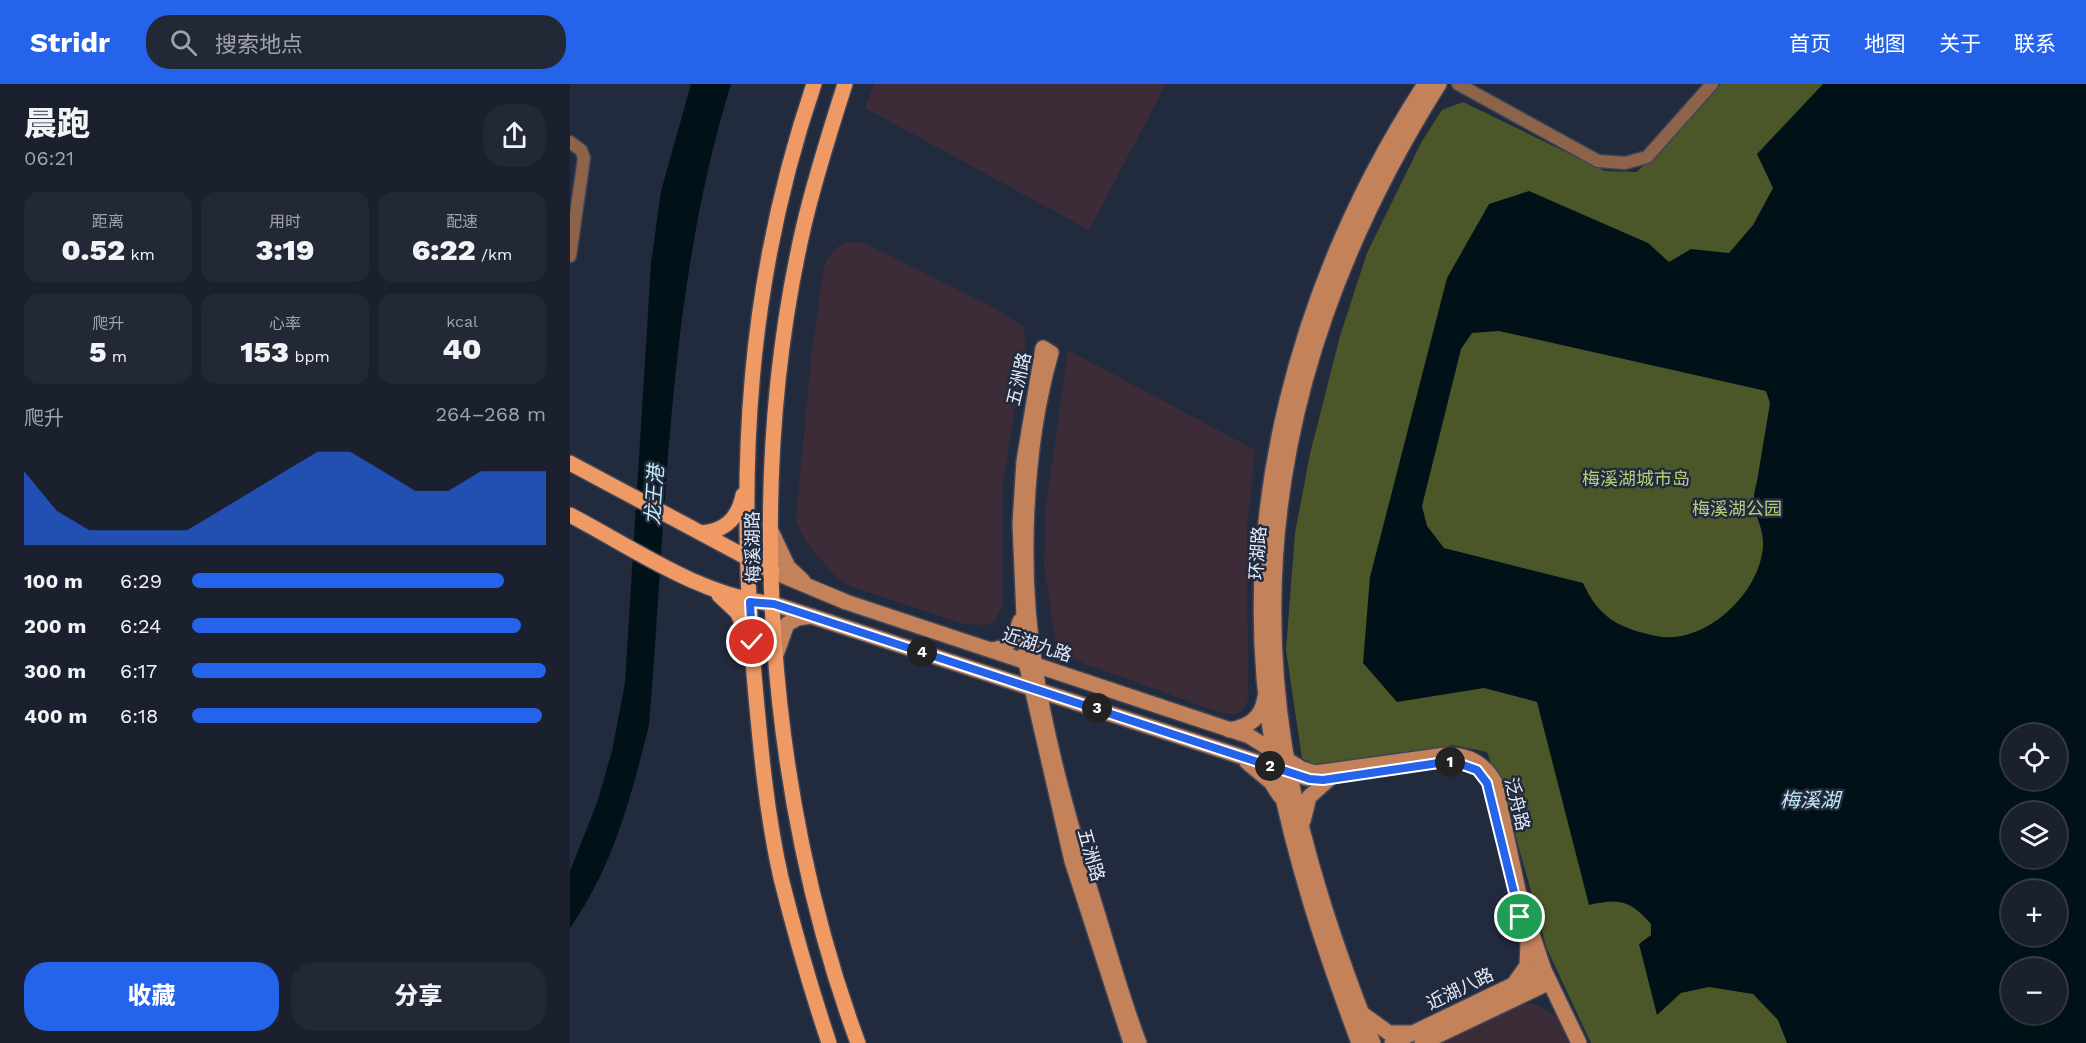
<!DOCTYPE html>
<html lang="zh">
<meta charset="utf-8">
<style>
body{margin:0;font-family:"Work Sans","Noto Sans SC",sans-serif;background:#232836;color:#f1f3f6;height:100vh;display:flex;flex-direction:column;font-size:22px;white-space:nowrap}
*{box-sizing:border-box;margin:0}
p{font-size:20px;color:#9fa3aa}
.icon{flex:none;width:33px;height:33px;fill:none;stroke:currentColor;stroke-width:2;stroke-linecap:round;stroke-linejoin:round}
.map{position:relative;flex:1;overflow:hidden}
.drawer{display:flex;flex-direction:column;background:#1a202e;width:570px}
.drawer>*{flex:none}
.fabs{position:absolute;left:1431px;top:640px;display:grid;gap:12px}
.fabs a{display:grid;place-items:center;width:66px;height:66px;border-radius:50%;background:#1a202e;box-shadow:0 2px 4px #0004,0 0 0 2px #383e4a;font-size:30px}
.pin{position:absolute;display:grid;place-items:center;width:51px;height:51px;color:#fff;margin:-26px;border:3px solid #fff;border-radius:50%;box-shadow:0 2px 6px #0007}
.km{position:absolute;width:30px;height:30px;margin:-15px;border-radius:50%;background:#222;color:#fff;font-size:16px;line-height:30px;text-align:center}
.round{display:grid;place-items:center;flex:none;width:63px;height:63px;border-radius:24px;background:#232836}
.head{display:flex;align-items:center;justify-content:space-between;height:102px;padding:0 24px}
h1{font-size:33px;font-weight:800;line-height:45px}
.figures{display:grid;grid-template-columns:repeat(3,1fr);gap:9px;height:102px;padding:6px 24px}
.figures div{display:grid;align-content:center;border-radius:15px;background:#232836;text-align:center}
.figures b{font-size:30px;font-weight:800}
.figures small{font-size:16px;font-weight:400}
.figures p{font-size:16px}
.chart{height:168px;padding:12px 24px}
.chart p{display:flex;justify-content:space-between}
.chart svg{width:100%;height:108px;margin-top:6px;fill:#2563eb;opacity:.7}
.action{display:flex;gap:12px;margin-top:auto;padding:12px 24px}
.action a{flex:1;height:69px;border-radius:24px;background:#2563eb;color:#fff;font-size:24px;font-weight:800;line-height:69px;text-align:center}
.action a+a{background:#232836;color:#f1f3f6}
ul{padding:0 24px;list-style:none;font-size:20px}
li{display:grid;grid-template-columns:96px 72px 1fr;align-items:center;height:45px}
li i{height:15px;border-radius:8px;background:#2563eb}
header{display:flex;align-items:center;gap:36px;box-sizing:border-box;height:84px;padding:0 30px;background:#2563eb;color:#fff}
header strong{font-size:28px}
nav{display:flex;gap:33px;margin-inline-start:auto;font-size:21px}
.search{width:420px;height:54px;background:#232836;display:flex;align-items:center;gap:15px;box-sizing:border-box;padding:0 21px;border-radius:24px;color:#9fa3aa;font-size:22px}
main{display:flex;flex:1;min-height:0}
.map>svg:first-child{display:block}
</style>
<header>
<strong>Stridr</strong>
<div class="search"><svg class="icon" aria-label="search" viewBox="0 0 24 24"><circle cx="10" cy="10" r="6"/><path d="M15 15l6 6"/></svg>搜索地点</div>
<nav><a>首页</a><a>地图</a><a>关于</a><a>联系</a></nav>
</header>
<main>
<section class="drawer">
<div class="head"><div><h1>晨跑</h1><p>06:21</p></div><a class="round"><svg class="icon" aria-label="share" viewBox="0 0 24 24"><path d="M12 15V3M7 8l5-5 5 5M5 13v7h14v-7"/></svg></a></div>
<div class="figures">
<div><p>距离</p><b>0.52<small> km</small></b></div>
<div><p>用时</p><b>3:19</b></div>
<div><p>配速</p><b>6:22<small> /km</small></b></div>
</div>
<div class="figures">
<div><p>爬升</p><b>5<small> m</small></b></div>
<div><p>心率</p><b>153<small> bpm</small></b></div>
<div><p>kcal</p><b>40</b></div>
</div>
<div class="chart"><p><span>爬升</span>264–268 m</p>
<svg viewBox="0 0 160 44" preserveAspectRatio="none"><path d="M0 44V14L10 30L20 38L30 38L40 38L50 38L60 30L70 22L80 14L90 6L100 6L110 14L120 22L130 22L140 14L150 14L160 14V44z"/></svg>
</div>
<ul>
<li><b>100 m</b>6:29<i style="width:88%"></i></li>
<li><b>200 m</b>6:24<i style="width:93%"></i></li>
<li><b>300 m</b>6:17<i style="width:100%"></i></li>
<li><b>400 m</b>6:18<i style="width:99%"></i></li>
</ul>
<div class="action"><a>收藏</a><a>分享</a></div>
</section>
<div class="map">
<svg width="1516" height="959" viewBox="0 0 1516 959">
<rect width="100%" height="100%" fill="#222a3e"/>
<!-- commercial -->
<path fill="#3c2c38" d="M304,0h292l-77,146 -224,-122z
M276,158h16l134,67 27,17 3,14 -24,147v119l-7,15 -8,4 -23,-1 -111,-37 -16,-9 -31,-36 -10,-22 16,-171 11,-78 4,-12 9,-11z
M498,266l187,100 -8,79 1,171 -5,10 -9,5 -16,-3 -154,-56 -8,-12 -12,-78 2,-60z
M957,919l12,3 16,9 14,28h-131l77,-39z"/>
<!-- green -->
<path fill="#4c5729" fill-rule="evenodd" d="M1151,0h365v959h-495l-44,-94 -38,-137 -22,-60 -34,-7 -132,24 -19,-11 -16,-108 9,-117 15,-79 30,-118 27,-83 55,-112 20,-31 21,-8 142,69 32,1zM1442,651h44v45h-44zM1442,729h44v45h-44zM1442,807h44v45h-44zM1442,885h44v45h-44z"/>
<!-- water -->
<path fill="#001218" fill-rule="evenodd" d="M121,0h40c-64,207 -64,427 -82,641 -18,72 -36,142 -79,203v-57l27,-68 15,-52 13,-68 26,-419 10,-73z
M1253,0h263v959h-299l-9,-23 -25,-26 -44,-7 -28,6 -24,22 -18,-71 12,-9v-11c-21,-24 -32,-26 -62,-19l-52,-203 -53,-14 -87,14 -34,-39 7,-86 77,-299 42,-74 40,-13 119,52 21,19 22,-13 38,4 24,-28 20,-37 -16,-34zM929,247l267,60 4,12c-4,24 -8,48 -12,72 -1,8 -5,19 -4,27 1,15 10,27 9,44 -3,48 -59,100 -107,90 -37,-8 -57,-18 -73,-53l-139,-35 -17,-22 -5,-20 39,-157 11,-16zM1442,651h44v45h-44zM1442,729h44v45h-44zM1442,807h44v45h-44zM1442,885h44v45h-44z"/>
<g fill="none" stroke-linecap="round" stroke-linejoin="round">
<defs>
<path id="street" d="M888,0l140,77 27,2 22,-6 65,-73
M0,58l11,8 3,8 -14,98"/>
<path id="secondary" d="M201,447l17,36 15,14
M202,487l74,31 403,134 53,33 13,4 131,-18c22,-1 39,9 49,28l24,112 25,75 35,73
M204,520l533,174
M421,566c19,-2 24,-12 29,-29
M207,568l10,-28 11,-6 14,-2
M659,646c20,-3 33,-12 36,-33
M677,678l24,20 9,14
M733,737l6,-24 20,-18
M944,900l13,-18 1,-23
M794,931l25,18h20
M561,959l-59,-182 -46,-199 -6,-138 4,-63 19,-113 8,5c-27,94 -32,217 -16,315 13,81 37,163 61,241 14,45 26,90 43,134
M789,959c-36,-96 -68,-193 -86,-295 -40,-232 26,-470 152,-664
M803,959c-38,-97 -72,-197 -89,-300 -37,-238 29,-459 155,-659
M822,959l152,-73
M852,959l128,-61"/>
<path id="primary" d="M244,0c-67,197 -77,384 -60,590 6,68 12,138 27,204 14,56 30,111 48,165
M275,0c-15,47 -30,94 -41,141 -60,259 -38,570 54,818
M0,379l202,108
M0,431c65,34 130,81 204,89
M131,449c24,-2 37,-14 42,-38
M149,511l18,17 12,24"/>
</defs>
<!-- street casing -->
<use href="#street" stroke="#3d4558" stroke-width="15"/>
<!-- secondary casing -->
<use href="#secondary" stroke="#3d4558" stroke-width="18"/>
<!-- primary casing -->
<use href="#primary" stroke="#3d4558" stroke-width="18"/>
<!-- street -->
<use href="#street" stroke="#8d634a" stroke-width="12"/>
<!-- secondary -->
<use href="#secondary" stroke="#c4825a" stroke-width="15"/>
<!-- primary -->
<use href="#primary" stroke="#ef9a65" stroke-width="15"/>
</g>
<g fill="none" stroke-linecap="round" stroke-linejoin="round">
<defs>
<path id="route" d="M182,558l-2,-40 24,2 536,175 13,1 129,-19 25,9 10,13 33,134"/>
</defs>
<!-- route casing -->
<use href="#route" stroke="#fff" stroke-width="12"/>
<!-- route -->
<use href="#route" stroke="#2563eb" stroke-width="8"/>
</g>
<g text-anchor="middle" stroke-width="5" stroke-linejoin="round" paint-order="stroke">
<!-- street labels -->
<g font-size="18" fill="#e5ebf9" stroke="#222a3e">
<text transform="translate(449 295) rotate(-77)" y="6">五洲路</text>
<text transform="translate(183 463) rotate(-91)" y="6">梅溪湖路</text>
<text transform="translate(688 469) rotate(-86)" y="6">环湖路</text>
<text transform="translate(467 561) rotate(18)" y="6">近湖九路</text>
<text transform="translate(947 720) rotate(76)" y="6">泛舟路</text>
<text transform="translate(521 771) rotate(74)" y="6">五洲路</text>
<text transform="translate(890 905) rotate(-26)" y="6">近湖八路</text>
</g>
<!-- park labels -->
<g font-size="18" fill="#b7ce76" stroke="#222a3e">
<text x="1066" y="401">梅溪湖城市岛</text>
<text x="1167" y="431">梅溪湖公园</text>
</g>
<!-- water labels -->
<g font-size="20" font-style="italic" fill="#c1ebf7" stroke="#222a3e">
<text transform="translate(84 411) rotate(-86)" y="7">龙王港</text>
<text x="1240" y="723">梅溪湖</text>
</g>
</g>
</svg>
<div class="fabs">
<a><svg class="icon" aria-label="locate" viewBox="0 0 24 24"><circle cx="12" cy="12" r="6"/><path d="M12 2v4M12 18v4M2 12h4M18 12h4"/></svg></a>
<a><svg class="icon" aria-label="layers" viewBox="0 0 24 24"><path d="M12 4l9 5-9 5-9-5zM3 14l9 5 9-5"/></svg></a>
<a>+</a>
<a>−</a>
</div>
<div class="pin" style="left:950px;top:833px;background:#1e9e55"><svg class="icon" aria-label="arrive" viewBox="0 0 24 24"><path d="M6 21V4h12l-3 4 3 4H6"/></svg></div>
<div class="pin" style="left:182px;top:558px;background:#d93025"><svg class="icon" aria-label="check" viewBox="0 0 24 24"><path d="M5 12l5 5 9-10"/></svg></div>
<b class="km" style="left:880px;top:678px">1</b>
<b class="km" style="left:700px;top:682px">2</b>
<b class="km" style="left:527px;top:624px">3</b>
<b class="km" style="left:352px;top:568px">4</b>
</div>
</main>
